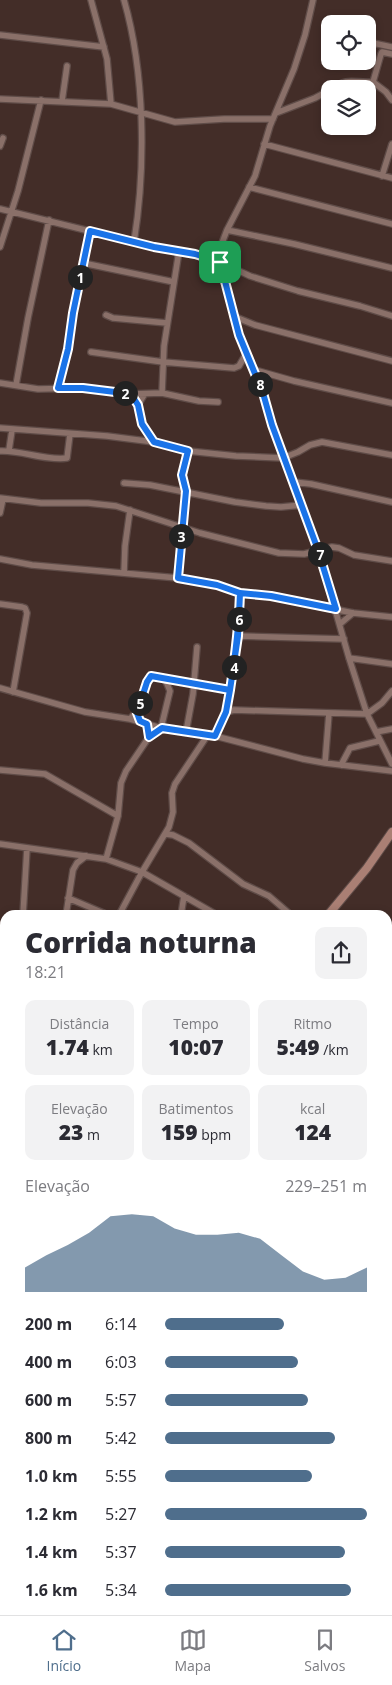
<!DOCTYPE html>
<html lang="pt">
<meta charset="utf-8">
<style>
body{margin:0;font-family:"Open Sans",sans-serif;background:#f2f2f3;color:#2b2b33;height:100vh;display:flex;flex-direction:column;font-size:19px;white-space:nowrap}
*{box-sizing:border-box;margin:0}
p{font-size:16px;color:#7c7c81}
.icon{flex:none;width:28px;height:28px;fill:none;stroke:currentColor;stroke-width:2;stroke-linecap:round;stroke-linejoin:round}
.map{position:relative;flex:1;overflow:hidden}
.details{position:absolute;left:0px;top:910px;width:392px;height:705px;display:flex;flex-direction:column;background:#fff;border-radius:15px 15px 0 0;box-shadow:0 2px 8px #0003}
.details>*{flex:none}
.tools{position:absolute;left:321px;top:15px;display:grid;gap:10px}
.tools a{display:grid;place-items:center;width:55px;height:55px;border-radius:10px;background:#fff;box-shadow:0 2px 8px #0003;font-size:25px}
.pin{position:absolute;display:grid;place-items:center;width:42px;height:42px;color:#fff;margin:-21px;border-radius:10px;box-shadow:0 2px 8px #0006}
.km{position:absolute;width:25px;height:25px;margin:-12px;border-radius:50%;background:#222;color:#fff;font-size:14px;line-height:25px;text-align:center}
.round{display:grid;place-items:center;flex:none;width:52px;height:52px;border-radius:10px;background:#f2f2f3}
.summary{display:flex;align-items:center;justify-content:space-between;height:85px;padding:0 25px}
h1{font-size:28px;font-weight:800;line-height:38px}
.metrics{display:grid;grid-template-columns:repeat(3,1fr);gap:8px;height:85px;padding:5px 25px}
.metrics div{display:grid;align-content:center;border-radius:10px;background:#f2f2f3;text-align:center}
.metrics b{font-size:21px;font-weight:800}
.metrics small{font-size:14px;font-weight:400}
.metrics p{font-size:14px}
.chart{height:140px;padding:10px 25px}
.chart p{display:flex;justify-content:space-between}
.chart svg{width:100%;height:90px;margin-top:5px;fill:#4f6e8c;opacity:.7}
ul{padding:0 25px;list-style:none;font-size:16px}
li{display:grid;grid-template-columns:80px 60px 1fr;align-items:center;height:38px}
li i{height:12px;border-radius:6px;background:#4f6e8c}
.tabs{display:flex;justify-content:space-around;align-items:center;height:70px;border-top:1px solid #e1e1e2;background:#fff;font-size:14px;color:#7c7c81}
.tabs a{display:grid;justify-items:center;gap:2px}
.tabs .selected{color:#4f6e8c}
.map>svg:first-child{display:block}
</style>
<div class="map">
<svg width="392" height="1615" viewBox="0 0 392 1615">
<rect width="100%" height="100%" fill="#432d28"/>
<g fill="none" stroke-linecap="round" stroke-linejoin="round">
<defs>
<path id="street" d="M91,0l16,59 4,45
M124,0c21,73 22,167 10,242
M313,0l-8,35 -11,34 -24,57 -15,50 -28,54 -8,21v5l20,79 7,19 9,16 22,71 17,41 24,68 31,108 18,56 25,50
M0,35l104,12
M368,42l24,5
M373,82l13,10 6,8
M332,89c16,-13 24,-5 41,-7l8,-28 1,-2 10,2
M0,99l111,5 64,18 49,-3h49
M62,101l5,-35
M276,113l39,-15 15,-8
M264,144l128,34
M0,146l3,-8
M382,176l10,-32
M249,187l143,37
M0,209l154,38 41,7 25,8 30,14 48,15 62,15 32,10
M227,230l67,14 98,24
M0,247l18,-56 23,-91
M83,263l91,19
M106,315l7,3 54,5
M233,316l22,9 137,36
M91,352l72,10 71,6 5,-2 7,-12
M255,370l39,11 98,22
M0,383l38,6 45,-1 48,6 31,-1 37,8 19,1
M16,385l12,-67 21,-98
M58,388l10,-39 5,-36 17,-82
M162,393l2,-47 15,-95
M131,394l7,11 6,-10
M138,405l4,19 12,18
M0,428l107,8 47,6 34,9 48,5 47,2 15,-6 12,-7 12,-3 70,13
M9,450l3,-20
M0,451c22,-1 45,10 67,7l3,-24
M294,482l17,2 81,18
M124,483l26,2 85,17 31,4 15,1 21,-2
M0,498l41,5h47l28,3 84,27 79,20 25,1 28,-7 7,1 15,7 38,6
M0,513l3,-14
M0,559l32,6 146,13 39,7 23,8 31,3 82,17 39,4
M124,573l1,-27 5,-36
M178,578l8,-87 -3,-16 5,-24
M0,604l22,3 3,1 2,5 -14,79
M340,624l13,-11
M238,636l106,3
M349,658l43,6
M0,688l85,24 45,7 31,9 54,8 88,23 22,4 67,8
M226,712l8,-2 133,4 15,-11 10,-12
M130,719c14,-13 10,-32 21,-43l79,14
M186,732l7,-38 4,-47
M376,732l16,-3
M215,736l11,-24 4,-22 8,-54 2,-43
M325,763l4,-50
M341,765l9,-17 29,-7
M0,770l45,4 73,42
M166,834l7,1 16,8 54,41 26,12 22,19
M0,844l106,15 36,13 75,43
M106,859l12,-43 3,-33 5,-12 23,-34 12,-9 9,-37 -5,-12
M68,898l40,17
M23,915l4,-67
M66,915l7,-45 4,-7 9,-7
M119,915l23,-43 27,-45 4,-15 -1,-19 3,-9 32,-48
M181,915l3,-19
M0,924l5,2
M388,1017l4,8
M388,1067l4,-6
M388,1101h4
M0,1142l5,2
M388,1159l4,-1
M388,1198l4,-3
M0,1215l5,3
M388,1238l4,-1
M0,1297l5,2
M0,1354l5,-1
M0,1407l5,-2
M0,1463l5,5
M0,1517l5,-5
M388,1601h4
M130,1610l5,5
M186,1610l1,5
M0,1615l7,-5
M77,1615l6,-5
M209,1615v-5
M325,1615l23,-5"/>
<path id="secondary" d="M328,915l39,-47 25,-36
M0,1346l5,-6"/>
</defs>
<!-- street casing -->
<use href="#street" stroke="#5f4c48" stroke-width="8"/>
<!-- secondary casing -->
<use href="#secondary" stroke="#5f4c48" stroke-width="10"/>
<!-- street -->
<use href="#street" stroke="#8a7069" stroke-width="5.5"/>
<!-- secondary -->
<use href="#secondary" stroke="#aa7f74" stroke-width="8"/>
</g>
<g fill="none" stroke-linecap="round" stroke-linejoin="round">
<defs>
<path id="route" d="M220,262l-25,-8 -41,-7 -64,-16 -17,82 -5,36 -10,39h25l48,6 7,11 4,19 12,18 34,9 -6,24 4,16 -8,87 39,7 23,8 -2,43 -8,54 -4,22 -11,24 -53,-8 -13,9 -2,-13 -7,-3 -3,-8 10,-31 4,-6 79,14c5,-32 9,-64 10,-97l31,3 65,13 -18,-59 -46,-125 -9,-32 -24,-58 -19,-73"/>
</defs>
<!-- route casing -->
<use href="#route" stroke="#fff" stroke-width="10"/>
<!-- route -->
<use href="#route" stroke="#1a73e8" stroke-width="6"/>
</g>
</svg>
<div class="tools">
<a><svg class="icon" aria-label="locate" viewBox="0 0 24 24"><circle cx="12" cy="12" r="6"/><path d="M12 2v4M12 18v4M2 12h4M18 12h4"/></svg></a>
<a><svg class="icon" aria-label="layers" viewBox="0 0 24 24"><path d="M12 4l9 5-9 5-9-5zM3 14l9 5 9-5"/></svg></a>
</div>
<div class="pin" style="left:220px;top:262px;background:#1e9e55"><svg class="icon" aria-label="arrive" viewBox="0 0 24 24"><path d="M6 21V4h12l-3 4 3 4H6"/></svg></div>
<b class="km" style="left:80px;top:277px">1</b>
<b class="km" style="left:125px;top:393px">2</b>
<b class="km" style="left:181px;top:536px">3</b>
<b class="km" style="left:234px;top:667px">4</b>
<b class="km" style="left:140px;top:703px">5</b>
<b class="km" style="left:239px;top:619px">6</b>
<b class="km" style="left:320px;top:554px">7</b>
<b class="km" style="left:260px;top:384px">8</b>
<section class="details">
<div class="summary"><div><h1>Corrida noturna</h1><p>18:21</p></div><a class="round"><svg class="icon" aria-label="share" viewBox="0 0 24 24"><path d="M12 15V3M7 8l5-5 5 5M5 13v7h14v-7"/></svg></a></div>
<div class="metrics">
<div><p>Distância</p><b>1.74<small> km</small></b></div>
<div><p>Tempo</p><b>10:07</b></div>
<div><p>Ritmo</p><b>5:49<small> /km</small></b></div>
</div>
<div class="metrics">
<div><p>Elevação</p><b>23<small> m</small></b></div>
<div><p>Batimentos</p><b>159<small> bpm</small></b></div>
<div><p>kcal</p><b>124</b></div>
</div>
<div class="chart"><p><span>Elevação</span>229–251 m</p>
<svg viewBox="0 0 160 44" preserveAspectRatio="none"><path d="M0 44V32L10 26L20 21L30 15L40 7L50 6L60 7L70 13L80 16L90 16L100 15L110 18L120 26L130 34L140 38L150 37L160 32V44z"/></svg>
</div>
<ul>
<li><b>200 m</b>6:14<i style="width:59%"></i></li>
<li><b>400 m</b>6:03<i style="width:66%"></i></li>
<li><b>600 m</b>5:57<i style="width:71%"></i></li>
<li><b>800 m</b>5:42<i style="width:84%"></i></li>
<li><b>1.0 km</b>5:55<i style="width:73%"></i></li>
<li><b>1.2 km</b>5:27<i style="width:100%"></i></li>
<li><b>1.4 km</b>5:37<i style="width:89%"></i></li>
<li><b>1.6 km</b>5:34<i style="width:92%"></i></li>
</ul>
</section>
</div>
<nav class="tabs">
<a class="selected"><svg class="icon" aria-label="home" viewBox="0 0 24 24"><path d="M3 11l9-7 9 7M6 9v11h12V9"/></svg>Início</a>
<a><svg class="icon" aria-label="map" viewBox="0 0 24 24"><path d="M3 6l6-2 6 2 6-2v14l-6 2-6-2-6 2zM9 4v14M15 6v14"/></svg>Mapa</a>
<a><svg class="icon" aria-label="saved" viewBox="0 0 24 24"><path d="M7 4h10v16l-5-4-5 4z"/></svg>Salvos</a>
</nav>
